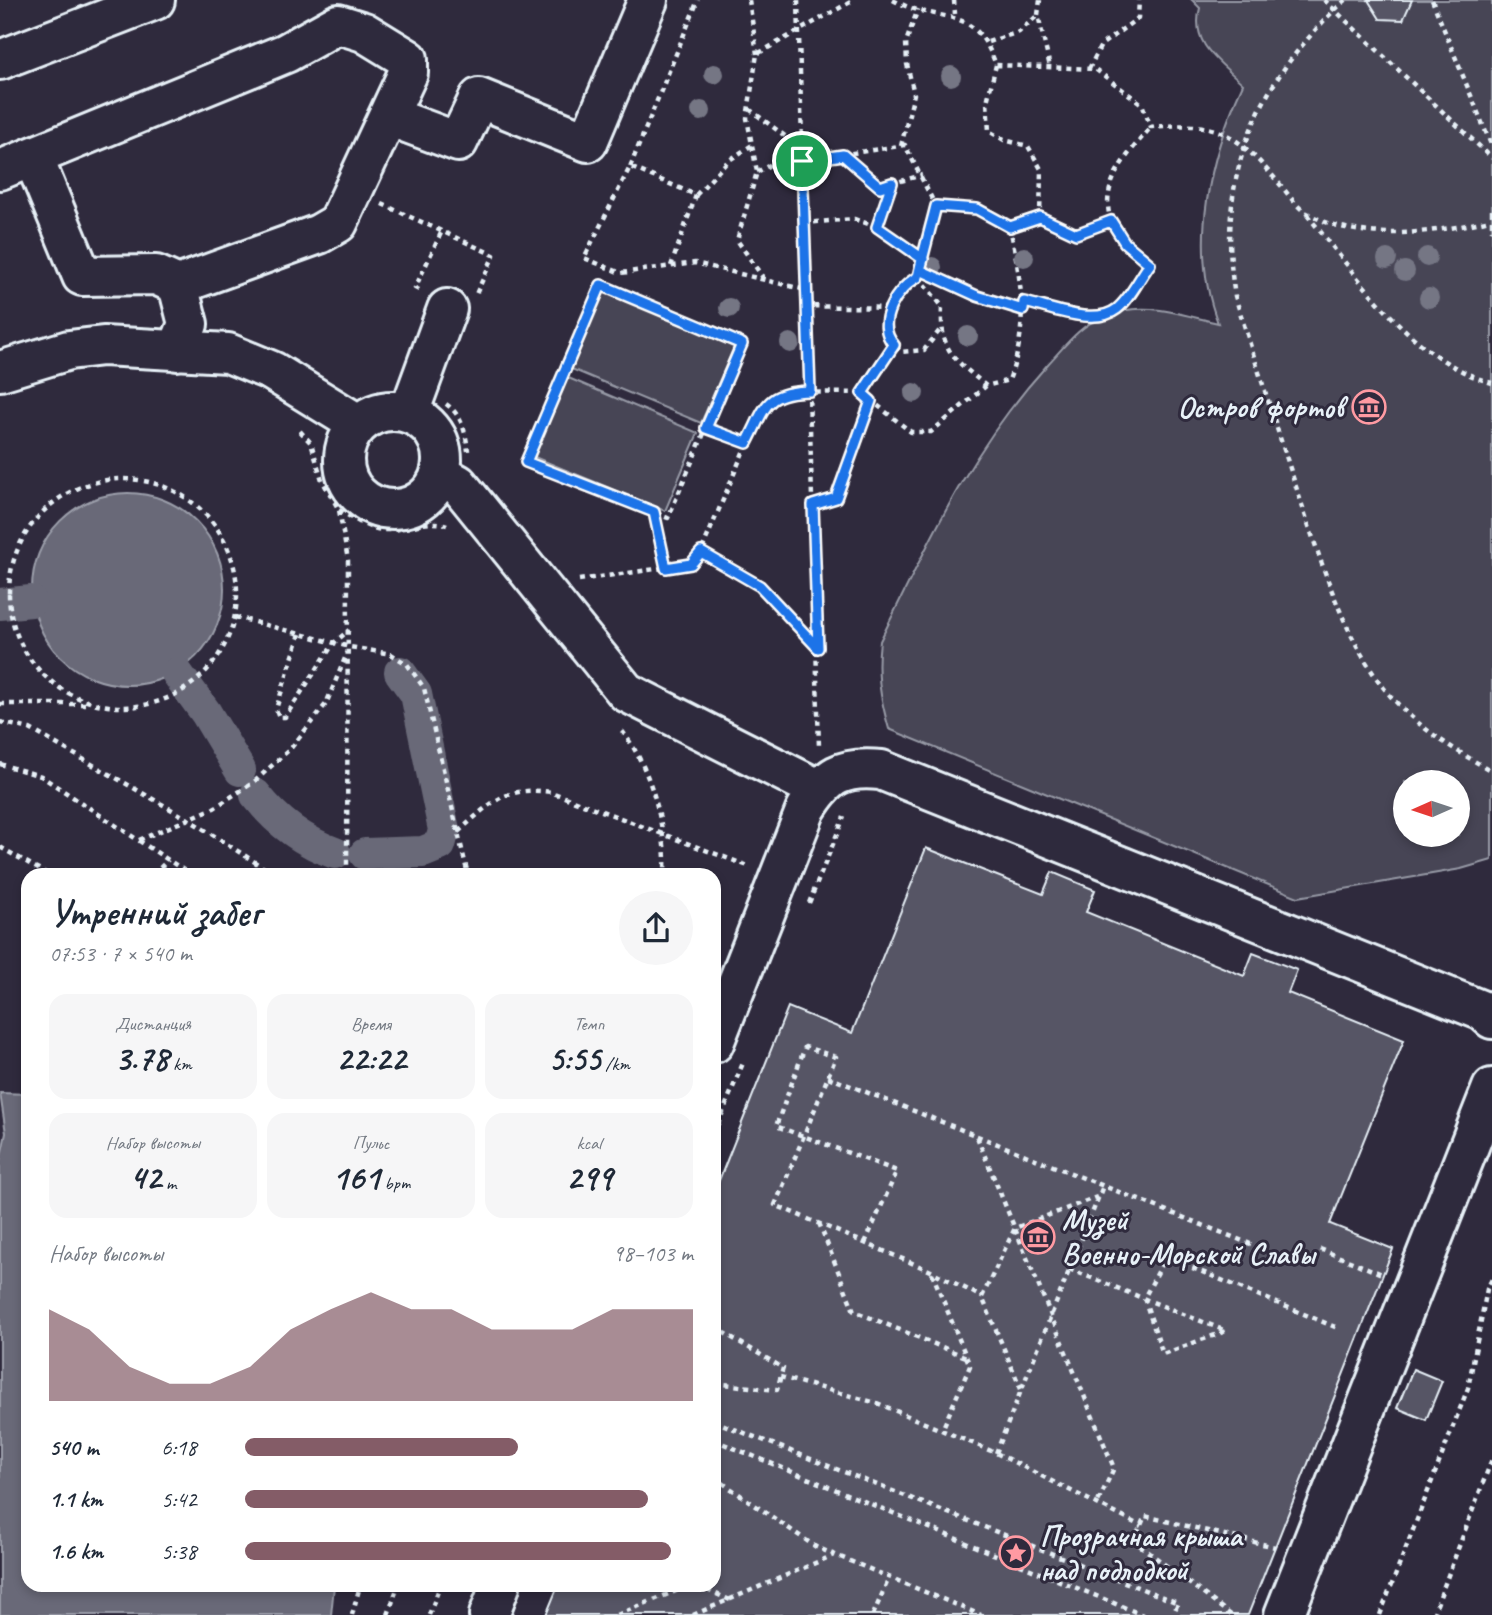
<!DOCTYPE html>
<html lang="ru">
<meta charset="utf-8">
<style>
body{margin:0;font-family:Caveat,sans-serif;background:#f6f6f7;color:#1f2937;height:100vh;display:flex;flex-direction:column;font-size:26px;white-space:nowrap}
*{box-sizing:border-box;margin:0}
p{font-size:23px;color:#747a83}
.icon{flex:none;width:38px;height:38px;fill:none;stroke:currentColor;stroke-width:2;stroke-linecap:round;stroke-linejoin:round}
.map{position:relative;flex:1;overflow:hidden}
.sheet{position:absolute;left:21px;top:868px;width:700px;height:724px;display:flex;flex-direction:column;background:#fff;border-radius:21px;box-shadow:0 4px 10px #0003}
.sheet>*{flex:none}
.needle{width:46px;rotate:267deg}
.buttons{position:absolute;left:1393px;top:770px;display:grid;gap:14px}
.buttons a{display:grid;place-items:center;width:77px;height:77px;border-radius:50%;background:#fff;box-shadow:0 4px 10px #0003;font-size:35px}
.pin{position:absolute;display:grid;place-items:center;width:60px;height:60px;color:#fff;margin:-30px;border:4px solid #fff;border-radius:50%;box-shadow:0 2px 7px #0007}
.round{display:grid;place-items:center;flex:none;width:74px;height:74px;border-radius:37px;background:#f6f6f7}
.headline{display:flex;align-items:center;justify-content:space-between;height:119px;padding:0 28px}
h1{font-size:38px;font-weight:700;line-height:52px}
.metrics{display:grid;grid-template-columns:repeat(3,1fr);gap:10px;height:119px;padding:7px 28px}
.metrics div{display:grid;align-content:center;border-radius:18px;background:#f6f6f7;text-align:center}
.metrics b{font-size:35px;font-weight:700}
.metrics small{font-size:19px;font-weight:400}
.metrics p{font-size:19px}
.chart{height:196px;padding:14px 28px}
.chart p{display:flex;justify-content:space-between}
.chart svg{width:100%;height:126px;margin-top:7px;fill:#845c67;opacity:.7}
ul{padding:0 28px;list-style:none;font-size:23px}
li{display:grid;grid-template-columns:112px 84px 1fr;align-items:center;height:52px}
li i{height:18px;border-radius:9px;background:#845c67}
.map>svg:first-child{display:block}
</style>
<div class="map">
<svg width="1492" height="1615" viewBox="0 0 1492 1615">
<rect width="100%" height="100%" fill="#2f2a3d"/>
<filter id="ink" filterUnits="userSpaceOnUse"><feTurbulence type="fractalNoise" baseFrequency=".0143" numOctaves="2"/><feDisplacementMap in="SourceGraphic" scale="14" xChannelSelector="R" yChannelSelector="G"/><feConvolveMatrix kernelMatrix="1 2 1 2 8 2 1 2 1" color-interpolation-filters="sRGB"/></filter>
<g filter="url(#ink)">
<!-- green -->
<path fill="#464455" stroke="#979aa6" stroke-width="2" fill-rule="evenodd" d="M1192,0h300v860l-31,9 -163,28 -409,-168c-9,-31 -13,-56 -9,-88 51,-103 89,-190 168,-277 17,-18 32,-39 56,-48 41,-16 74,-2 114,7 -30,-77 -8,-168 25,-239 -24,-23 -53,-40 -43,-76zM1405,782h53v53h-53z
M602,289l133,56 -34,78 -132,-55z
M566,377l132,56 -33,78 -133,-55z"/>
<!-- water -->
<path fill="#696978" stroke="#9c9fab" stroke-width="2" d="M32 589a96 96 0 1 1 192 0a96 96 0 1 1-192 0Z
M0,1093l28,1v492h306l-3,29h-331v-454l6,-28z"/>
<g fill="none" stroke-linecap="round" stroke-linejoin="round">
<!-- canal -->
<path stroke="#696978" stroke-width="32" d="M0,604l31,-3
M177,673l29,40 34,57
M256,795c21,27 46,46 79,58
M365,854l58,-2 17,-7 4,-15 -28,-136 -16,-22"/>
</g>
<!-- building -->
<path fill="#575565" stroke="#e8f1f8" stroke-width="2" d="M1368,0h44l-9,20 -23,-1z
M926,848l117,46 9,-22 43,18 -9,22 158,64 9,-23 44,17 -9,23 116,47 -74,184 63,25 -145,366h-702l12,-29h156v-393l74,-186 64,26z
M1413,1369l29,12 -16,39 -29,-12z"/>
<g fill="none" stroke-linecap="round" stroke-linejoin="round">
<defs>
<path id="minor" d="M0,60l155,-60
M388,116l70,26 21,-44 109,44 60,-142
M33,157l49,119 74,-1 22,10
M0,170l286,-117 52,-29 26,8 44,27v14l-70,150 -19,11 -141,51 10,39 -11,27
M0,371l69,-21 34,-4 125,7 44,18 86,53
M344 460a49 49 0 1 1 98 0a49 49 0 1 1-98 0Z
M409,413l38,-104
M440,474l18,10 168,208 192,97
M714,1043l92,-234c21,-34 36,-43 75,-39l602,241 9,8
M489,1615l11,-29
M1284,1615l208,-527"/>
</defs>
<!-- minor casing -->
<use href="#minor" stroke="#e8f1f8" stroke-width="44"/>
<!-- path -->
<path stroke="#e8f1f8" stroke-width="4.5" stroke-dasharray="5 5" stroke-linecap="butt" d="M749,0l8,54
M798,0l21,748
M893,0c50,27 79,0 103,65l99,4 47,35 9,23c69,-6 83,5 127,55 9,10 18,25 29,31 53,31 127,20 183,7
M954,0l1,14
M1040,0l-2,15 12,52
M1324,0l168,158
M1346,0c-15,12 -28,27 -41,42 -63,73 -86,159 -70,254 22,71 45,142 68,212 20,60 40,124 77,175 29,39 70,65 112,88
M1432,0l60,147
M988,42l31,-10 19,-17
M996,65l-9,37 2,29 15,9 24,6 13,23 -1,48 36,17 35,-13
M1089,69l12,-24 37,-27 1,-18
M749,109l52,39 -44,24
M901,146l13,-52 -7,-30 -1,-22 12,-33
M843,155l37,32 42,-12
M802,161l103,-16 31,62 -18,70 -12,6 -17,25 -82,-2
M630,167l68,-167
M696,195l32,-34 24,-16
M382,204l112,51 -18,39
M936,207l41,2 33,18 30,-10
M1492,210v21
M1307,215c52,62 103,144 185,168
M804,223l50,-4 23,8 46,32
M877,227l15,-44
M671,266l25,-71 -66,-28 -46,91 37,15 74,-10 111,27
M920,270l57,26 46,14
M918,277l24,29c-2,47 11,51 44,80l23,-6c21,-56 12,-97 1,-153
M764,279l-27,-39 20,-68 -10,-54 10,-64 97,-54
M601,285l141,59 -74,174 -142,-56z
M419,290l-4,-2 27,-57
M1024,302c25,5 70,25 93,7 13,-10 23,-32 33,-45 -13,-11 -33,-24 -38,-40 -15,-39 16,-70 39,-97
M889,308c-2,19 -2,29 12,44l23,-2 16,-20
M862,393l49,39h20l55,-46
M446,404c16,11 20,29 22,47
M706,428l41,15 23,-42 14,-9 78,1 32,-48
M300,431l11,12 11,37 17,30 9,50 -1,315
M747,443l-46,109 59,34 57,61
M9 593a114 114 0 1 1 228 0a114 114 0 1 1-228 0Z
M813,505l23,-7 35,-98
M339,510c15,9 30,20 47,20 21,1 40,-12 61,-5
M654,512l12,56
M579,580l112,-16 10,-12
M235,617l115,30 41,7 16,10 17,24 44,187
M300,634l-24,75 3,8h6l49,-74 15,-13
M0,704h90
M0,722l30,7 158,90 87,56
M622,731c29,36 45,98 43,144
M0,764l41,12 150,99
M458,832c34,-30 46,-46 93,-40l197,74
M139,840l75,-32 40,-26 37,-34 35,-44 22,-53
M0,847l49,28
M153,875l15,-15
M809,903l35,-86
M828,1077l425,168
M714,1134l29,-71
M977,1137l137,331 -17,36
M819,1223l35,88 112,46
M865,1243l32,-72 -121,-45 29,-79 31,10c-20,49 -40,99 -61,148l156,66 51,26
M1320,1249l62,25
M1069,1269l157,62 -63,23 -19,-56 22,-41 174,72
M932,1273l38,93 -28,64
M714,1327l69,41 -6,22 -63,-7
M780,1377l97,26 119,50 145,73
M1021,1389l-39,-92 33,-69 82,-31
M714,1421l464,182 -5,12
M714,1440l429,175
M996,1453l107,-267
M714,1477l102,70 165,68
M698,1586l32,14
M352,1615l8,-29
M388,1615l10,-29
M429,1615l11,-29
M617,1615l71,-29
M693,1615l141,-60
M873,1615l16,-37
M1231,1615l-97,-74 11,-25 130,31
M1380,1615l88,-227 19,-99 5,-10
M1433,1615l59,-156"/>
<!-- minor -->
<use href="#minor" stroke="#2f2a3d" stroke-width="38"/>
</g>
<!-- trees -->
<g fill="#757684">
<circle cx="714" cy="74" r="10"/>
<circle cx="951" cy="76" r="10"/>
<circle cx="701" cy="111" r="10"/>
<circle cx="1024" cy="257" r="10"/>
<circle cx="1427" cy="257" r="10"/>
<circle cx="1387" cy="259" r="10"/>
<circle cx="932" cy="267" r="10"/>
<circle cx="1405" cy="271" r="10"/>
<circle cx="1429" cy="298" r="10"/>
<circle cx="729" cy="308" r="10"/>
<circle cx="968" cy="336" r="10"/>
<circle cx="790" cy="343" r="10"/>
<circle cx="914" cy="393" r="10"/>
</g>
</g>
<g fill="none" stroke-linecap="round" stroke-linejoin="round" filter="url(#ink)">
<defs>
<path id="route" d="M802,161l8,230c-46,1 -44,16 -63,52l-41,-15 36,-84 -141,-59 -75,177 128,50 12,56 25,-4 10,-12 59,34 58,62 -5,-143 23,-7 35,-97 -9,-8 32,-48c-20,-22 3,-57 24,-68 5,-23 12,-47 18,-71l41,3 33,18 30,-10 36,17 35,-13 14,22 25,21c-10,13 -20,35 -33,45 -23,18 -68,-2 -93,-7l-1,8 -46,-14 -57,-26 3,-11 -46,-32 15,-44 -12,4 -37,-32 -41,6"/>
</defs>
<!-- route casing -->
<use href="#route" stroke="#fff" stroke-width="14"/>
<!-- route -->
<use href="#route" stroke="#1a73e8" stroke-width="9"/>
</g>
<!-- icons -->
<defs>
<symbol id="museum-ring" viewBox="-11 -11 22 22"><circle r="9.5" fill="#2f2a3d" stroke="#ff9aa2" stroke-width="1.5"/><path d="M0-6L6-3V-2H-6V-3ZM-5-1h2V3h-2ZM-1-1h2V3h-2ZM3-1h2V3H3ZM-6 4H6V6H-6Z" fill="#ff9aa2"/></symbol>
<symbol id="sight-ring" viewBox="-11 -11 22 22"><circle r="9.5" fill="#2f2a3d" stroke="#ff9aa2" stroke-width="1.5"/><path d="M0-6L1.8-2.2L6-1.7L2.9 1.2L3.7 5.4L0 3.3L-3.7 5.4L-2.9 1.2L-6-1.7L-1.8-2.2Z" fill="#ff9aa2"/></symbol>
</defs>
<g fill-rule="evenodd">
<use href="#museum-ring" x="1350" y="388" width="38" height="38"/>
<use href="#museum-ring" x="1019" y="1218" width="38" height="38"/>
<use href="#sight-ring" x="997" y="1534" width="38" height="38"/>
</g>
<g text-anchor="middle" stroke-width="6" stroke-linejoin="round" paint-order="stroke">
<!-- poi labels -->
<g font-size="30" font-weight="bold" fill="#e8f1f8" stroke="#2f2a3d" text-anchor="start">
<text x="1344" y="417" text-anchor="end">Остров фортов</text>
<text x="1062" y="1230">Музей<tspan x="1062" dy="34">Военно-Морской Славы</tspan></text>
<text x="1040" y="1546">Прозрачная крыша<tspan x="1040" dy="34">над подлодкой</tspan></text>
</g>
</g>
</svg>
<div class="buttons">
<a><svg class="needle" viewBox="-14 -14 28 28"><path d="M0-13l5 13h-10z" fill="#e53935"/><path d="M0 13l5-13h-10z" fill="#747a83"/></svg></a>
</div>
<div class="pin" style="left:802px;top:161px;background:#1e9e55"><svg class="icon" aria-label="arrive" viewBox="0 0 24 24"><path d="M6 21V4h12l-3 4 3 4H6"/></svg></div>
<section class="sheet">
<div class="headline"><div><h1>Утренний забег</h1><p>07:53 · 7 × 540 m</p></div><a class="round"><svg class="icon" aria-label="share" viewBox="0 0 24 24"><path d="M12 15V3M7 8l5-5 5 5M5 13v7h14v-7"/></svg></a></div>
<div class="metrics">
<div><p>Дистанция</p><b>3.78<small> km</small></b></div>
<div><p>Время</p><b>22:22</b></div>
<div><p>Темп</p><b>5:55<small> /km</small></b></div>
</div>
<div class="metrics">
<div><p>Набор высоты</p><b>42<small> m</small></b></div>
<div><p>Пульс</p><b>161<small> bpm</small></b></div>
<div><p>kcal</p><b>299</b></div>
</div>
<div class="chart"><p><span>Набор высоты</span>98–103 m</p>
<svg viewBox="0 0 160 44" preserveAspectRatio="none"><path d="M0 44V12L10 19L20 32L30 38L40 38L50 32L60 19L70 12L80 6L90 12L100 12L110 19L120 19L130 19L140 12L150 12L160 12V44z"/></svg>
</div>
<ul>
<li><b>540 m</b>6:18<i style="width:61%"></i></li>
<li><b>1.1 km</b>5:42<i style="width:90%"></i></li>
<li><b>1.6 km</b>5:38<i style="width:95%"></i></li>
</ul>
</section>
</div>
